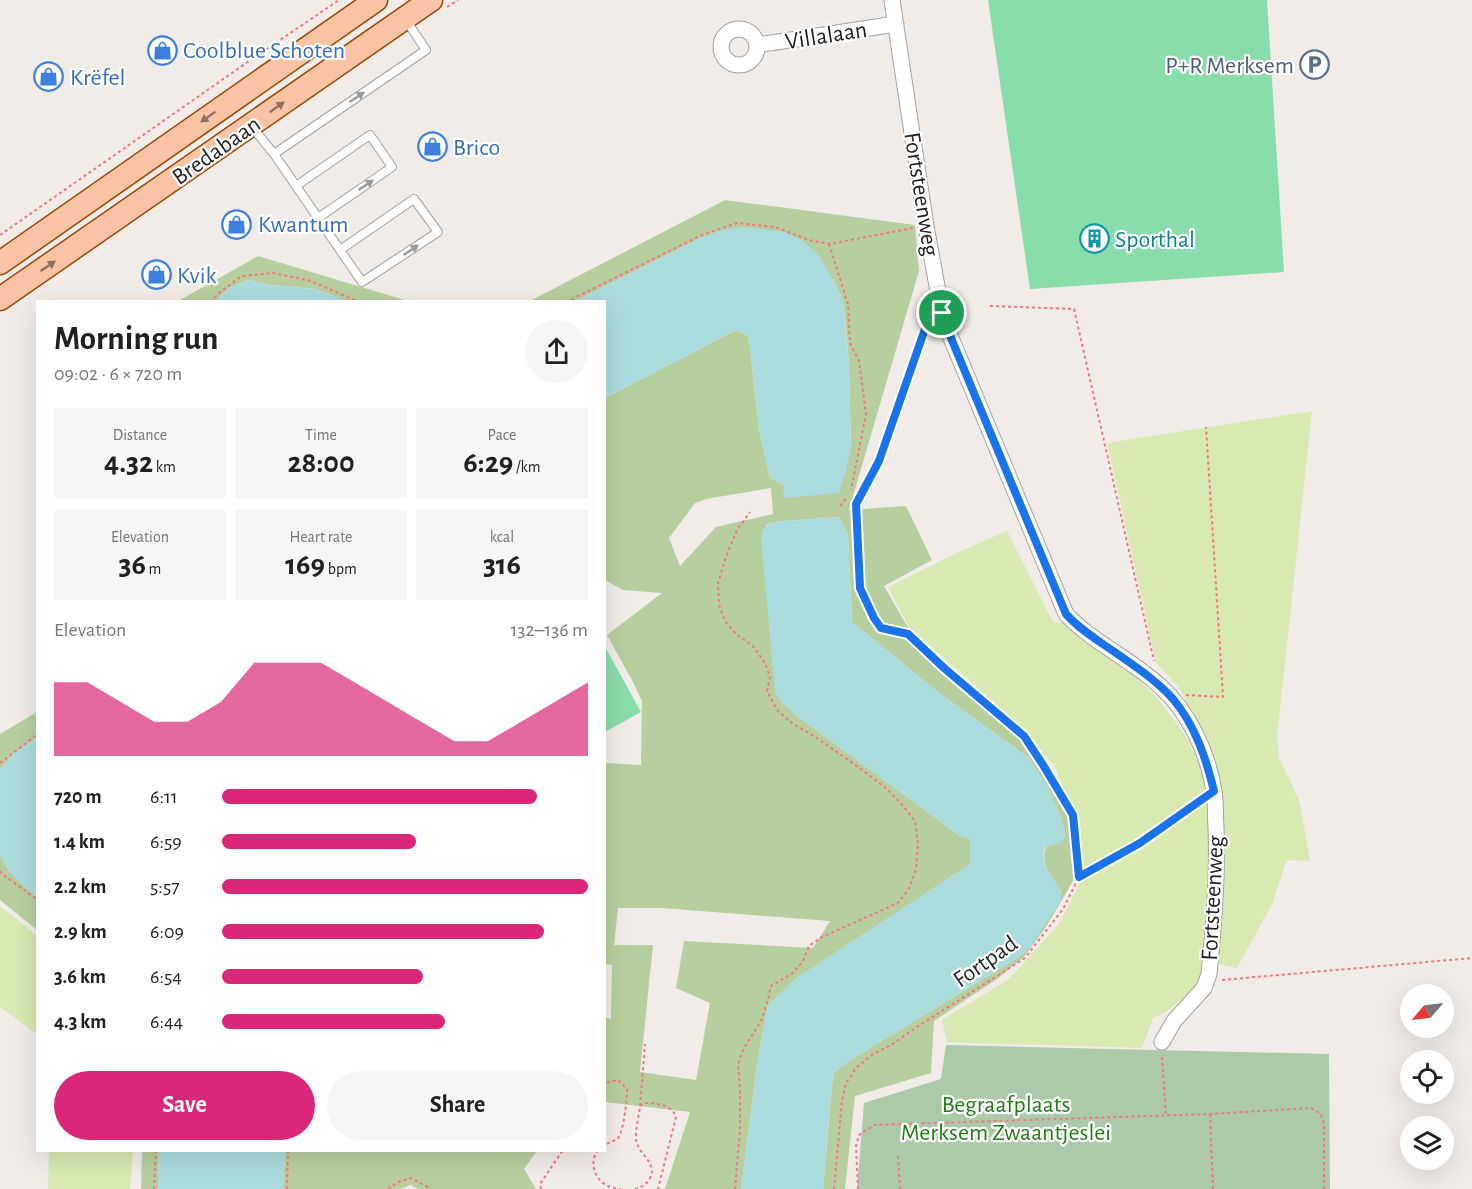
<!DOCTYPE html>
<meta charset="utf-8">
<style>
body{margin:0;font-family:"Alegreya Sans",sans-serif;background:#f6f6f6;color:#202124;height:100vh;display:flex;flex-direction:column;font-size:22px;white-space:nowrap}
*{box-sizing:border-box;margin:0}
p{font-size:20px;color:#757577}
.icon{flex:none;width:33px;height:33px;fill:none;stroke:currentColor;stroke-width:2;stroke-linecap:round;stroke-linejoin:round}
.map{position:relative;flex:1;overflow:hidden}
.panel{position:absolute;left:36px;top:300px;width:570px;height:852px;display:flex;flex-direction:column;background:#fff;border-radius:0px;box-shadow:0 6px 24px #0002}
.panel>*{flex:none}
.needle{width:39px;rotate:242deg}
.tools{position:absolute;left:1400px;top:984px;display:grid;gap:12px}
.tools a{display:grid;place-items:center;width:54px;height:54px;border-radius:50%;background:#fff;box-shadow:0 6px 24px #0002;font-size:30px}
.pin{position:absolute;display:grid;place-items:center;width:51px;height:51px;color:#fff;margin:-26px;border:3px solid #fff;border-radius:50%;box-shadow:0 2px 6px #0007}
.round{display:grid;place-items:center;flex:none;width:63px;height:63px;border-radius:32px;background:#f6f6f6}
.summary{display:flex;align-items:center;justify-content:space-between;height:102px;padding:0 18px}
h1{font-size:33px;font-weight:700;line-height:45px}
.metrics{display:grid;grid-template-columns:repeat(3,1fr);gap:9px;height:102px;padding:6px 18px}
.metrics div{display:grid;align-content:center;border-radius:0px;background:#f6f6f6;text-align:center}
.metrics b{font-size:30px;font-weight:700}
.metrics small{font-size:16px;font-weight:400}
.metrics p{font-size:16px}
.chart{height:168px;padding:12px 18px}
.chart p{display:flex;justify-content:space-between}
.chart svg{width:100%;height:108px;margin-top:6px;fill:#db2777;opacity:.7}
.primary-button{display:flex;gap:12px;margin-top:auto;padding:12px 18px}
.primary-button a{flex:1;height:69px;border-radius:36px;background:#db2777;color:#fff;font-size:24px;font-weight:700;line-height:69px;text-align:center}
.primary-button a+a{background:#f6f6f6;color:#202124}
ul{padding:0 18px;list-style:none;font-size:20px}
li{display:grid;grid-template-columns:96px 72px 1fr;align-items:center;height:45px}
li i{height:15px;border-radius:8px;background:#db2777}
.map>svg:first-child{display:block}
</style>
<div class="map">
<svg width="1472" height="1189" viewBox="0 0 1472 1189">
<rect width="100%" height="100%" fill="#f1ece8"/>
<!-- grass -->
<path fill="#d8e9b1" d="M1312,411l-35,327 2,20 21,44 10,59 -23,-1 -15,44 -35,64 -22,-4 5,-99 -3,-101 -38,-77 -23,-24 -49,-220z
M1007,531l46,91 16,2 53,41 34,31 27,36 14,26 12,32 -3,177 -14,24 -25,20 -14,7 -11,30 -195,-6 -5,-22 67,-41 50,-55 26,-51 -7,-49 -24,-59 -42,-47 -103,-91 -21,-40 73,-36z
M0,906l37,30v98l-37,-27z
M49,1151h84l-3,38h-82z"/>
<!-- forest -->
<path fill="#b7cf9f" fill-rule="evenodd" d="M725,200l190,25 4,46 -70,239 57,-4 26,54 -48,26 23,40 102,93 41,46 24,59 3,50 -31,53 -22,30 -27,22 -63,42 -3,52 -76,23 -10,93h-22l10,-114 5,-6 14,-10 170,-104 39,-63c-8,-17 -22,-25 -15,-45l-17,-89 -90,-65 -87,-71 -4,-87 -9,-18 -66,5 -7,3 15,176 15,14 164,121 11,3 -1,25 -174,115 -28,26 -10,53 -17,131h-76l25,-77 -85,-10v-85l6,2 1,-54 -8,-1 1,-201 36,2 1,-64 -9,-19 -26,-47 55,-42 -39,-3 -18,-10v-182l125,-65c8,-4 13,-1 19,5l10,92 11,48 14,7v13l67,-50 -2,-84 -3,-36 -3,-27 -10,-22 -131,-42 -126,64 -48,1zM771,488l2,26 -57,13 -36,39 -11,-28 26,-35 11,-4zM618,908h44l168,13 -17,27 -129,-7 -8,47 34,15 -14,77 -56,-8 13,-127h-39z
M258,256l150,45h-62l-30,-12 -44,-4 -24,-5 -19,8 -13,13 -36,1v-2z
M37,712v25l-25,18 -12,15v-36z
M0,854l9,17 28,27v32l-37,-30z
M503,1150l1,3 3,-2 29,-1v2l-12,17 12,20h-118l-7,-4 -11,4h-117l2,-38z
M142,1151h17l-1,38h-17z"/>
<!-- cemetery -->
<path fill="#acc9aa" d="M946,1045l383,9 1,135h-473l7,-86 77,-24z"/>
<!-- pitch -->
<path fill="#89ddab" d="M988,0h279l17,272 -254,17z
M604,645l37,67 -36,20h-1z"/>
<!-- water -->
<path fill="#abdcdd" d="M743,227l42,5 16,8 16,13 16,26 10,22 6,63 2,84 -6,26 -6,19 -56,5 1,-13 -14,-7 -11,-48 -10,-92c-6,-6 -11,-9 -19,-5l-125,65 -1,-96 -28,-1 126,-64 20,-7z
M248,280l24,5 44,4 30,12h-130l13,-13z
M839,517l9,18 4,87 87,71 90,65 19,29 14,32 4,17 -5,7 -16,4c-8,26 18,31 16,53l-29,45 -10,10 -170,104 -14,10 -5,6 -10,114h-82l17,-131 10,-53 27,-26 175,-115v-25l-10,-3 -164,-121 -15,-14 -6,-8 -14,-156c2,-9 4,-11 12,-15z
M37,737v161l-28,-27 -9,-17v-84l12,-15z
M159,1151h126l-2,38h-125z"/>
<g fill="none" stroke-linecap="round" stroke-linejoin="round">
<defs>
<path id="service" d="M252,127l22,27 88,128 76,-50 -24,-33 -74,51
M274,154l152,-104 -20,-30
M296,186l74,-51 22,32 -74,51
M856,504l23,-43 47,-135 16,-13"/>
<path id="minor" d="M892,0l34,226 16,87 9,25 115,276c27,29 65,45 94,72 29,26 48,67 54,105 2,12 1,24 2,36 2,49 -2,98 -7,147l-5,14 -30,33 -12,21
M721 47a18 18 0 1 1 36 0a18 18 0 1 1-36 0Z
M757,45l139,-21"/>
<path id="primary" d="M0,263l376,-263
M0,299l431,-299"/>
</defs>
<!-- service casing -->
<use href="#service" stroke="#a2a2a2" stroke-width="10"/>
<!-- minor casing -->
<use href="#minor" stroke="#a2a2a2" stroke-width="17"/>
<!-- primary casing -->
<use href="#primary" stroke="#9a4905" stroke-width="25"/>
<!-- path -->
<path stroke="#f67582" stroke-width="2" stroke-dasharray="3 3" stroke-linecap="butt" d="M447,7l11,-7
M0,235l252,-176 87,-59
M829,244l19,60 2,39 9,18 7,53 -15,76
M210,302l10,-10 22,-16 31,-3 38,8 48,21
M566,302l136,-67 35,-12 38,4 34,13 20,4 84,-16
M990,306l84,3 80,352
M840,506l7,-9
M856,512l4,76 14,30 7,11 27,5 36,34 80,68 19,29 30,50 6,62
M1186,695l37,2 -17,-270
M0,763l38,-29
M0,871l2,3 36,26
M1222,980l250,-22
M1162,1057l4,59
M604,1088l4,-6 10,-2 9,9c0,9 -3,42 -9,49 -4,3 -9,5 -14,7
M640,1106l5,-62
M1210,1114l3,75
M598,1150c-9,12 -4,28 8,35 5,3 10,3 15,4
M898,1156l2,33
M154,1189l2,-39
M287,1189l1,-39
M388,1189l10,-7 13,-4 20,11
M541,1189l-1,-5 23,-34
M635,1189c7,-2 11,-4 15,-11 8,-15 -12,-24 -14,-38 -1,-8 3,-25 4,-34l5,-3c12,0 27,2 31,14l-18,72
M735,1189l5,-60v-40l-2,-25 5,-14 19,-31 6,-20 3,-13 22,-13 10,-12 6,-15 13,-9 76,-34 11,-14 7,-20 2,-25 -3,-23 -11,-14 -17,-18 -26,-20 -47,-33 -21,-12 -16,-14 -10,-19 3,-14 -5,-14 -12,-17 -17,-12 -11,-13 -6,-16 -1,-22 9,-29 10,-24 13,-18
M834,1189l8,-88 4,-18 10,-15 17,-14 18,-9 29,-20 105,-67 38,-49 16,-32 61,-34 62,-44
M858,1189l-2,-43 3,-11 15,-10 336,-11 101,-6 10,6 3,10v65"/>
<!-- service -->
<use href="#service" stroke="#fff" stroke-width="8"/>
<!-- minor -->
<use href="#minor" stroke="#fff" stroke-width="15"/>
<!-- primary -->
<use href="#primary" stroke="#f9c3a5" stroke-width="22"/>
</g>
<!-- one-way arrows -->
<defs><path id="oneway-solid" d="M-6-.8H1V-3.2L6.5 0L1 3.2V.8H-6Z" transform="scale(1.5)"/></defs>
<g fill="#9b9b9b">
<use href="#oneway-solid" transform="translate(357 97) rotate(-34)"/>
<use href="#oneway-solid" transform="translate(366 185) rotate(-34)"/>
<use href="#oneway-solid" transform="translate(411 250) rotate(-34)"/>
</g>
<g fill="#8d7263">
<use href="#oneway-solid" transform="translate(277 107) rotate(-35)"/>
<use href="#oneway-solid" transform="translate(208 117) rotate(145)"/>
<use href="#oneway-solid" transform="translate(48 266) rotate(-34)"/>
</g>
<g fill="none" stroke-linecap="round" stroke-linejoin="round">
<defs>
<path id="route" d="M942,313l9,25 115,276c14,16 33,27 50,39 20,14 41,28 57,46 22,26 33,59 41,92l-74,52 -61,34 -6,-62 -30,-50 -19,-29 -80,-68 -36,-34 -27,-6 -7,-10 -14,-30 -4,-84 23,-43 47,-135z"/>
</defs>
<!-- route casing -->
<use href="#route" stroke="#fff" stroke-width="12"/>
<!-- route -->
<use href="#route" stroke="#1a73e8" stroke-width="8"/>
</g>
<!-- icons -->
<defs>
<symbol id="shop-ring" viewBox="-11 -11 22 22"><circle r="9.5" fill="#fff" stroke="#3f7fe0" stroke-width="1.5"/><path d="M-5-2.5h2.3a2.7 3.5 0 0 1 5.4 0H5L5.5 6h-11ZM-1.5-2.5h3a1.5 2.3 0 0 0-3 0Z" fill="#3f7fe0"/></symbol>
<symbol id="parking-ring" viewBox="-11 -11 22 22"><circle r="9.5" fill="#fff" stroke="#5c6f8a" stroke-width="1.5"/><path d="M-3.5-5.5H1a3.5 3.5 0 0 1 0 7H-1V5.5H-3.5ZM-1-3.4V-.6H.8a1.4 1.4 0 0 0 0-2.8Z" fill="#5c6f8a"/></symbol>
<symbol id="building-ring" viewBox="-11 -11 22 22"><circle r="9.5" fill="#fff" stroke="#0f9aa8" stroke-width="1.5"/><path d="M-4-6H4V6H1V3H-1V6H-4ZM-2.5-4.3h1.7v1.8h-1.7ZM.8-4.3h1.7v1.8H.8ZM-2.5-1h1.7V.8h-1.7ZM.8-1h1.7V.8H.8Z" fill="#0f9aa8"/></symbol>
</defs>
<g fill-rule="evenodd">
<use href="#shop-ring" x="146" y="34" width="33" height="33"/>
<use href="#parking-ring" x="1298" y="48" width="33" height="33"/>
<use href="#shop-ring" x="32" y="60" width="33" height="33"/>
<use href="#shop-ring" x="416" y="130" width="33" height="33"/>
<use href="#shop-ring" x="220" y="208" width="33" height="33"/>
<use href="#building-ring" x="1078" y="222" width="33" height="33"/>
<use href="#shop-ring" x="140" y="258" width="33" height="33"/>
</g>
<g text-anchor="middle" stroke-width="4.5" stroke-linejoin="round" paint-order="stroke">
<!-- street labels -->
<g font-size="24" fill="#212121" stroke="#fff">
<text transform="translate(826 35) rotate(-9)" y="8">Villalaan</text>
<text transform="translate(216 150) rotate(-35)" y="8">Bredabaan</text>
<text transform="translate(922 194) rotate(81)" y="8">Fortsteenweg</text>
<text transform="translate(1212 898) rotate(-87)" y="8">Fortsteenweg</text>
<text transform="translate(985 961) rotate(-35)" y="8">Fortpad</text>
</g>
<!-- shop labels -->
<g font-size="24" fill="#366cbe" stroke="#fff" text-anchor="start">
<text x="183" y="58">Coolblue Schoten</text>
<text x="70" y="85">Krëfel</text>
<text x="453" y="155">Brico</text>
<text x="258" y="232">Kwantum</text>
<text x="177" y="283">Kvik</text>
</g>
<!-- service labels -->
<g font-size="24" fill="#4e5e75" stroke="#fff" text-anchor="end">
<text x="1294" y="73">P+R Merksem</text>
</g>
<!-- culture labels -->
<g font-size="24" fill="#0d838f" stroke="#fff" text-anchor="start">
<text x="1115" y="247">Sporthal</text>
</g>
<!-- park labels -->
<g font-size="24" fill="#1d7f0f" stroke="#fff">
<text x="1006" y="1112">Begraafplaats<tspan x="1006" dy="28">Merksem Zwaantjeslei</tspan></text>
</g>
</g>
</svg>
<div class="tools">
<a><svg class="needle" viewBox="-14 -14 28 28"><path d="M0-13l5 13h-10z" fill="#e53935"/><path d="M0 13l5-13h-10z" fill="#757577"/></svg></a>
<a><svg class="icon" aria-label="locate" viewBox="0 0 24 24"><circle cx="12" cy="12" r="6"/><path d="M12 2v4M12 18v4M2 12h4M18 12h4"/></svg></a>
<a><svg class="icon" aria-label="layers" viewBox="0 0 24 24"><path d="M12 4l9 5-9 5-9-5zM3 14l9 5 9-5"/></svg></a>
</div>
<div class="pin" style="left:942px;top:313px;background:#1e9e55"><svg class="icon" aria-label="arrive" viewBox="0 0 24 24"><path d="M6 21V4h12l-3 4 3 4H6"/></svg></div>
<section class="panel">
<div class="summary"><div><h1>Morning run</h1><p>09:02 · 6 × 720 m</p></div><a class="round"><svg class="icon" aria-label="share" viewBox="0 0 24 24"><path d="M12 15V3M7 8l5-5 5 5M5 13v7h14v-7"/></svg></a></div>
<div class="metrics">
<div><p>Distance</p><b>4.32<small> km</small></b></div>
<div><p>Time</p><b>28:00</b></div>
<div><p>Pace</p><b>6:29<small> /km</small></b></div>
</div>
<div class="metrics">
<div><p>Elevation</p><b>36<small> m</small></b></div>
<div><p>Heart rate</p><b>169<small> bpm</small></b></div>
<div><p>kcal</p><b>316</b></div>
</div>
<div class="chart"><p><span>Elevation</span>132–136 m</p>
<svg viewBox="0 0 160 44" preserveAspectRatio="none"><path d="M0 44V14L10 14L20 22L30 30L40 30L50 22L60 6L70 6L80 6L90 14L100 22L110 30L120 38L130 38L140 30L150 22L160 14V44z"/></svg>
</div>
<ul>
<li><b>720 m</b>6:11<i style="width:86%"></i></li>
<li><b>1.4 km</b>6:59<i style="width:53%"></i></li>
<li><b>2.2 km</b>5:57<i style="width:100%"></i></li>
<li><b>2.9 km</b>6:09<i style="width:88%"></i></li>
<li><b>3.6 km</b>6:54<i style="width:55%"></i></li>
<li><b>4.3 km</b>6:44<i style="width:61%"></i></li>
</ul>
<div class="primary-button"><a>Save</a><a>Share</a></div>
</section>
</div>
